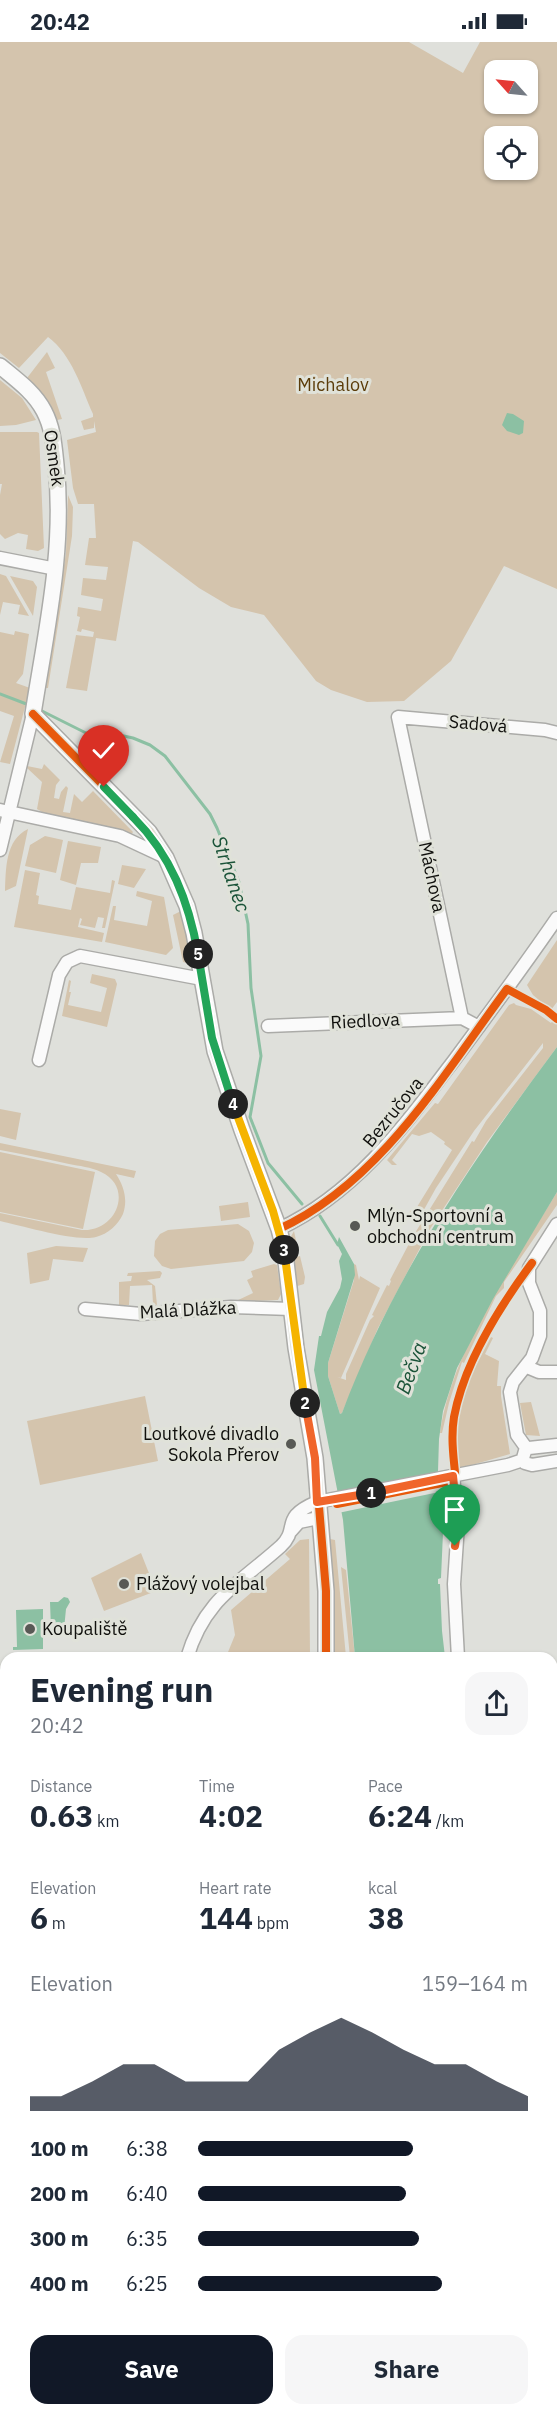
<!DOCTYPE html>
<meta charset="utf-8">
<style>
body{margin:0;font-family:"IBM Plex Sans",sans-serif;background:#f6f6f7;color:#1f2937;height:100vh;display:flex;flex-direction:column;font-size:22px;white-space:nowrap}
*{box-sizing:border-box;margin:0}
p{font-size:20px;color:#747a83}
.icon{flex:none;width:33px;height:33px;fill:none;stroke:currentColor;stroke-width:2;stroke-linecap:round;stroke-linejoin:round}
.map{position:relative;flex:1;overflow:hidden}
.details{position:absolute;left:0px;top:1610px;width:558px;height:764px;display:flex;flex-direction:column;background:#fff;border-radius:18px 18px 0 0;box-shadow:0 2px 4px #0004}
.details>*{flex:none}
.needle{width:39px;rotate:297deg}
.buttons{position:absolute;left:484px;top:18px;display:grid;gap:12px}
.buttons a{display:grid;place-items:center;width:54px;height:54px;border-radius:12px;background:#fff;box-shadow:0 2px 4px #0004;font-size:30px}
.pin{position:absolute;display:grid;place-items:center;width:51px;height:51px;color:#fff;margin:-62px -26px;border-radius:50% 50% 50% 0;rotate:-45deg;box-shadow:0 0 6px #0007}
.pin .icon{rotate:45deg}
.km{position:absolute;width:30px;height:30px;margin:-15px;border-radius:50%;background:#222;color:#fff;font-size:16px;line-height:30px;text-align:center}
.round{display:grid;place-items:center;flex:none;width:63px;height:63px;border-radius:18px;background:#f6f6f7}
.overview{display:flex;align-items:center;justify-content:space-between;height:102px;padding:0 30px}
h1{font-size:33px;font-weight:700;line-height:45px}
.stats{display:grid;grid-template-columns:repeat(3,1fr);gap:9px;height:102px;padding:6px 30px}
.stats div{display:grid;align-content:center}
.stats b{font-size:30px;font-weight:700}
.stats small{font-size:16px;font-weight:400}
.stats p{font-size:16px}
.chart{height:168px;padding:12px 30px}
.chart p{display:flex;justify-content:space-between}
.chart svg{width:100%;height:108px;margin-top:6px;fill:#111827;opacity:.7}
.button{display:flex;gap:12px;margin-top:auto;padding:12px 30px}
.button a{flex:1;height:69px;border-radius:18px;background:#111827;color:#fff;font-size:24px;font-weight:700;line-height:69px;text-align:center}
.button a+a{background:#f6f6f7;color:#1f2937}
ul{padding:0 30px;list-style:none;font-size:20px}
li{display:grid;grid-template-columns:96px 72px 1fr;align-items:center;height:45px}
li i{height:15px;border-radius:8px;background:#111827}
.status{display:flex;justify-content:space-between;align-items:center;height:42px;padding:0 30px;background:#fff;direction:ltr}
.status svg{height:16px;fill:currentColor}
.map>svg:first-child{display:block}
</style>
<div class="status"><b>20:42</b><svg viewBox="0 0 49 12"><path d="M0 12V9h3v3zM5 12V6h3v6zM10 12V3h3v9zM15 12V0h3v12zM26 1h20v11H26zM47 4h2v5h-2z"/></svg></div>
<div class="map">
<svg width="557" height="2372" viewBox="0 0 557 2372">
<rect width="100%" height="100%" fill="#dfe0db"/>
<!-- green -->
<path fill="#d4c4ad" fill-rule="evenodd" d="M0,0h409l54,31 17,-31h77v547l-53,-23 -53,95 -47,40 -37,1 -36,-12 -15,-9 -52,-66 -33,-8 -32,-19 -61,-46 -5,-1 -17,100 -20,-3 -9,53 -21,-3 10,-53 17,2 1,-5 -12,-3 -1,3 -4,-1 3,-14 -3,-1 1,-9 23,4 2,-12 -22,-4 2,-17 23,2 2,-13 -23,-2 4,-27h7l-2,-34h-16l-5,-16 -6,-48 29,-8 -2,-11v7l-10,2 -3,-9 12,-4v-3c-12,-27 -21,-59 -45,-77l-29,31 -19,-15zM495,28h33v34h-33zM495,94h33v34h-33z
M47,310l8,16 -9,4 16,47 -5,1 -11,-20 -19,-22z
M0,338l22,18 14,22 -20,5 -16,1z
M0,390h37l2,1 5,115 -6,3 -12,-2 2,-14 -10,-2 -13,6 -5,-5v-39l2,-11h-2z
M68,453l5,12 -1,29 -24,152h-3l21,-135z
M0,532l6,2 23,40 -11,-2 2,-9 -17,-3 -3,13z
M10,534l23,5 4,6 -4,29z
M15,589l14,3 -6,40 -7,9 14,5 -20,76 -10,-2 14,-46 -14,-5v-79l14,3z
M44,722l16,16 -4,5 -2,13 5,1 2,-7 5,-6 2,2 -5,24 7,1 4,-19 8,8 11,-11 40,41 -2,3 -84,-20 -10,-6 5,-27 -15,-14v-2l15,3z
M28,787l-12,57 -11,5c1,-22 0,-51 23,-62z
M45,794l18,4 -7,33 -31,-7 5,-21z
M68,799l33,6 -3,16h-17l-5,22 -16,-5z
M122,823l24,4 -12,19 -16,-4z
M25,828l15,3 -4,22 3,1 -1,8 33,6 5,-23 34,6 2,-13 3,1 -10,47h-3l2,-10 -6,-1 -3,11 -15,-3 2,-6 -2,-1 -2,9 26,6 -2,9 -88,-15z
M137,849l27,6 9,51 -7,7 -61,-13 8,-36h3l-2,14 33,6 5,-25 -16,-5z
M181,869l11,48 -1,5 -8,-2 -10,-47z
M557,898v62l-6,8 -18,-15 -6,-10z
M92,932l23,5 2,5 -10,43 -45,-11 7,-36 2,1 -2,11h2l-3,13 33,7 6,-24 -17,-5z
M514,961l2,2 15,4 20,14 6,-8v32l-70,95 -57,87 -52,99 -36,85 -2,1 -12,-38v-13l26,-83v-16l2,1 3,15 1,-4 20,12 -39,90 -4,-1 9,3v-6l24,-54 4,-4 -2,-1 15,-30 2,1 2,-5 -1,-1 22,-42 2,1 2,-4 -1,-2 57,-92 2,1 12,-21 57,-73v-5l-69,88 -38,57 -20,36 -7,-9 1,-4 7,-4 35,-57 -8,-6 1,-2 -14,-10 -12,4 -7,-2 -20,26 5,5h-5l-5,-5 48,-57 3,1 71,-99z
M0,1067l21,4 -5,27 -16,-4z
M0,1101l136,28 -2,7 -18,-4c8,12 12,26 7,40 -5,11 -15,20 -27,23 -20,5 -73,-11 -96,-16v-8l82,17c35,2 52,-43 19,-58 -10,-5 -22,-6 -32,-8 -23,-5 -46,-10 -69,-14z
M0,1110l95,20 -12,57 -83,-17z
M557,1150v13l-53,77v6l-8,8 -32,67 -2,-1 -13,41 -7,30h-2c12,-84 73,-168 117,-241z
M248,1160l2,15 -29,4 -2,-15z
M238,1182l11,7 5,12 -2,9 -8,9 -73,8 -9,-3 -8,-10 1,-15 5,-7 8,-4z
M294,1189l4,19 -3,1 2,6 3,-1 5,21 -1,7 -10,3 -5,-47z
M56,1204l32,2 -5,14 -30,-3 -4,21 -19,4 -3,-31z
M274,1222l3,1 4,29 -3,6 -44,2 19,-9 -6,-13 6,-3 -2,-6z
M160,1229l2,2 -2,5 -13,2 8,6 2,19 -4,-1 -1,-19 -22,1 -1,19h-10v-23l12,-1 1,-5h-5l1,-3z
M491,1295l2,1 -8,16 14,7 -2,25h4v10l9,58 -52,15c-1,-14 -3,-29 -2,-43 3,-31 21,-62 35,-89z
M145,1354l13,65 -118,24 -13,-64z
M531,1360l9,34 -14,-1 -6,-32z
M325,1496l10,2 11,117h-15z
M309,1497l1,118h-84l9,-22 -4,-25 59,-51 -5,-5 15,-14z
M141,1511l15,38 -52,20 -13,-33z
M341,1525l5,3 9,87h-5z
M552,2188l5,9v104l-5,-7z"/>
<!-- water -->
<path fill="#8cc0a3" d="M507,371l6,1 11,7 -1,12 -4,2 -12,-4 -5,-6z
M557,1005v145l-64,107 -36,69 -14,43 -4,28 -1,32 6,39 -3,68 -3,1v5h2l2,47 3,26h-90l-12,-137 -29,-150 5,-34h2l6,-24 13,-24 2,-9 -3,-18 3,-7 -5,-10 2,-7 15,27 1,11 -27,88v13l12,38 2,-1c51,-136 129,-251 215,-366z
M64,1555l4,1 2,4 -4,7 -2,20h-13l-1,-27h8z
M43,1567v40l-30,1v-3h4l-1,-37z
M552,1972l5,11v210l-5,-8z"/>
<!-- pier -->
<path fill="#dfe0db" d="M441,1430l3,19 -106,22 -3,-19z"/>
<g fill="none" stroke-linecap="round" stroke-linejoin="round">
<!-- stream -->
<path stroke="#8cc0a3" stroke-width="3" d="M0,652l29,11
M38,667l48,24h24l23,5 17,7 15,11 45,58 7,14 22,54 9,42 3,64 10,68 -11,61 18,46 34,41
M320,1174l18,29"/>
<defs>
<path id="minor" d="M0,516l56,11
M0,768l120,26 45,21
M0,808l33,-136
M268,984l194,-8
M479,985l-17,-9 -64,-301 147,13 12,3
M39,1018l20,-85 8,-13 13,-6 122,23
M279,1187c77,-36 126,-104 176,-170 35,-47 69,-93 102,-141
M85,1267l56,5 90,-7 60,2
M527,1325l12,5h18
M557,1403l-28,3 -4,3 -2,7 2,5 7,2 25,-4
M527,1407l-10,-14 -7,-43 3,-10 19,-24 8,-22v-25l-11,-28v-15l28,-44
M453,1434l5,49 -4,59 4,74
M291,1489l8,-9 20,-4
M187,1616c17,-59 53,-75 94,-112 19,-18 -2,-28 36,-44l191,-37 15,-5
M552,1721h5
M552,1760l5,-5
M552,1800l5,-10
M552,1912l5,11
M0,2037h6
M0,2126h6
M552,2304l5,7
M349,2367l5,5
M25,2372l27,-5
M158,2372l1,-5
M372,2372l7,-5"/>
<path id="tertiary" d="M0,324c17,14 34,26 44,45 9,17 10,35 12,54 9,84 -10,166 -23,249l116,118 17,26 21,48 7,27 21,118 27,79 37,99 6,24 11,95 19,110 11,133v67
M0,1768h6"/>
</defs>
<!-- minor casing -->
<use href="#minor" stroke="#ababa8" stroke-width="15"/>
<!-- tertiary casing -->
<use href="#tertiary" stroke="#ababa8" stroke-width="18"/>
<!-- minor -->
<use href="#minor" stroke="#fafafa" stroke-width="12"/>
<!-- tertiary -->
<use href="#tertiary" stroke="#fafafa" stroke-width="15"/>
<defs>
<path id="cycleway" d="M33,672l116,118 17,26 21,48 7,27 21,118 27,79 37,99 6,24 11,95 19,110 11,133v67
M279,1187c101,-46 164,-154 228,-240l39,21 11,9
M455,1430c-2,-18 -4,-37 -1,-55 10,-54 46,-111 78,-154
M337,1462l110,-22"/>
</defs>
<!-- cycleway casing -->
<use href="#cycleway" stroke="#e0e2d9" stroke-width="11"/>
<!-- cycleway -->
<use href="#cycleway" stroke="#e8590c" stroke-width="8"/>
</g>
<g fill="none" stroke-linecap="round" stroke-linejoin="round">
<defs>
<path id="split-1" d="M371,1451l82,-17 5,49 -3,21"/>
<path id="split-2" d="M305,1361l10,55 2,44 54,-9"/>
<path id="split-3" d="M284,1208l21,153"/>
<path id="split-4" d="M233,1062l40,107 11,39"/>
<path id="split-5" d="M198,912l14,84 21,66"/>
<path id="split-6" d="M133,775c38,38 56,85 65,137"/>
<path id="split-7" d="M104,745l29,30"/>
</defs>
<!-- split-1 casing -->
<use href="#split-1" stroke="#fff" stroke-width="12"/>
<!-- split-2 casing -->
<use href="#split-2" stroke="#fff" stroke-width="12"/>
<!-- split-3 casing -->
<use href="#split-3" stroke="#fff" stroke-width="12"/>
<!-- split-4 casing -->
<use href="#split-4" stroke="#fff" stroke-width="12"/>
<!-- split-5 casing -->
<use href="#split-5" stroke="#fff" stroke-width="12"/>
<!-- split-6 casing -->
<use href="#split-6" stroke="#fff" stroke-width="12"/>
<!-- split-7 casing -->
<use href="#split-7" stroke="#fff" stroke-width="12"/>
<!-- split-1 -->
<use href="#split-1" stroke="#f0652b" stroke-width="8"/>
<!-- split-2 -->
<use href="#split-2" stroke="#f0652b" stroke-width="8"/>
<!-- split-3 -->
<use href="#split-3" stroke="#f5b400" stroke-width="8"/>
<!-- split-4 -->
<use href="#split-4" stroke="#f5b400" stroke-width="8"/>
<!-- split-5 -->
<use href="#split-5" stroke="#22a559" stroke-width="8"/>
<!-- split-6 -->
<use href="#split-6" stroke="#22a559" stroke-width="8"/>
<!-- split-7 -->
<use href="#split-7" stroke="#22a559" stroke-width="8"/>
</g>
<!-- markers -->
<g fill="#585955" stroke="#e0e2d9" stroke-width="2">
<circle cx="355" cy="1184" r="6"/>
<circle cx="291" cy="1402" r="6"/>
<circle cx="124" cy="1542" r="6"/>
<circle cx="30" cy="1587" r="6"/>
</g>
<g text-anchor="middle" stroke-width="6" stroke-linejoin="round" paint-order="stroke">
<!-- park labels -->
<g font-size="18" fill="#5b3c09" stroke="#e0e2d9">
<text x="333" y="349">Michalov</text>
</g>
<!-- street labels -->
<g font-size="18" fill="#10100d" stroke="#e0e2d9">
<text transform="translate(54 416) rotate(82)" y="6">Osmek</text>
<text transform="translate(478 682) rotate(5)" y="6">Sadová</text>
<text transform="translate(432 835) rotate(78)" y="6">Máchova</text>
<text transform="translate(365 979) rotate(-3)" y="6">Riedlova</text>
<text transform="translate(393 1070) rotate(-51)" y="6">Bezručova</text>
<text transform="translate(188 1268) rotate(-3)" y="6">Malá Dlážka</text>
</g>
<!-- poi labels -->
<g font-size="18" fill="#10100d" stroke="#e0e2d9" text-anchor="start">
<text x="367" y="1180">Mlýn-Sportovní a<tspan x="367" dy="21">obchodní centrum</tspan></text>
<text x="279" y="1398" text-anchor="end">Loutkové divadlo<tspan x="279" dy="21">Sokola Přerov</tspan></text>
<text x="136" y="1548">Plážový volejbal</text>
<text x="42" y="1593">Koupaliště</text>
</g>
<!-- water labels -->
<g font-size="20" font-style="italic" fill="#1a5338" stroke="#e0e2d9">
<text transform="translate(231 832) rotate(71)" y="7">Strhanec</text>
<text transform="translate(411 1326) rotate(-70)" y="7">Bečva</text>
</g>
</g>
</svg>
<div class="buttons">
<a><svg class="needle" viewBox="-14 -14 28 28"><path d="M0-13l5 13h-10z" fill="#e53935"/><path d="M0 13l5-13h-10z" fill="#747a83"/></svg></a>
<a><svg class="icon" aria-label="locate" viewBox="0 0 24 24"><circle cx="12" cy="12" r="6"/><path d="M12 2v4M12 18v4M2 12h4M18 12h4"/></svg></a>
</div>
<div class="pin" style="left:455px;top:1504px;background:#1e9e55"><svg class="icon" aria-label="arrive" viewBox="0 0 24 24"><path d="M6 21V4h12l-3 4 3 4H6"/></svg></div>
<div class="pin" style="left:104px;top:745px;background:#d93025"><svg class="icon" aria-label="check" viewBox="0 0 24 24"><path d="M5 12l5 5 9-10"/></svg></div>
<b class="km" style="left:371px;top:1451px">1</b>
<b class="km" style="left:305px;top:1361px">2</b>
<b class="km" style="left:284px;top:1208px">3</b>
<b class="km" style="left:233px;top:1062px">4</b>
<b class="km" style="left:198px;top:912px">5</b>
<section class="details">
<div class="overview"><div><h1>Evening run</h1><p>20:42</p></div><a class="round"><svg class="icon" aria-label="share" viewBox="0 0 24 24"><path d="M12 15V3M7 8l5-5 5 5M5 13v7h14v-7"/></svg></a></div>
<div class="stats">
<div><p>Distance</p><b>0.63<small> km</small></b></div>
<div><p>Time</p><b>4:02</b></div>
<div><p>Pace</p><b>6:24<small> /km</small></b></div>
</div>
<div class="stats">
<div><p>Elevation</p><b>6<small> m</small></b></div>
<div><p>Heart rate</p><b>144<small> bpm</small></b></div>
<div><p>kcal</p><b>38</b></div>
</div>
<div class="chart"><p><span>Elevation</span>159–164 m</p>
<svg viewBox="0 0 160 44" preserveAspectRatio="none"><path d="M0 44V38L10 38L20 32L30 25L40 25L50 32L60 32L70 32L80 19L90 12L100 6L110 12L120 19L130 25L140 25L150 32L160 38V44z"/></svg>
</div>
<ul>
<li><b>100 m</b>6:38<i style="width:65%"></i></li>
<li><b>200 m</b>6:40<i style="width:63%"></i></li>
<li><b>300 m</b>6:35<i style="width:67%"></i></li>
<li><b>400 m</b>6:25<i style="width:74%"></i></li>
</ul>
<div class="button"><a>Save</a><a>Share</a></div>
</section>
</div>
